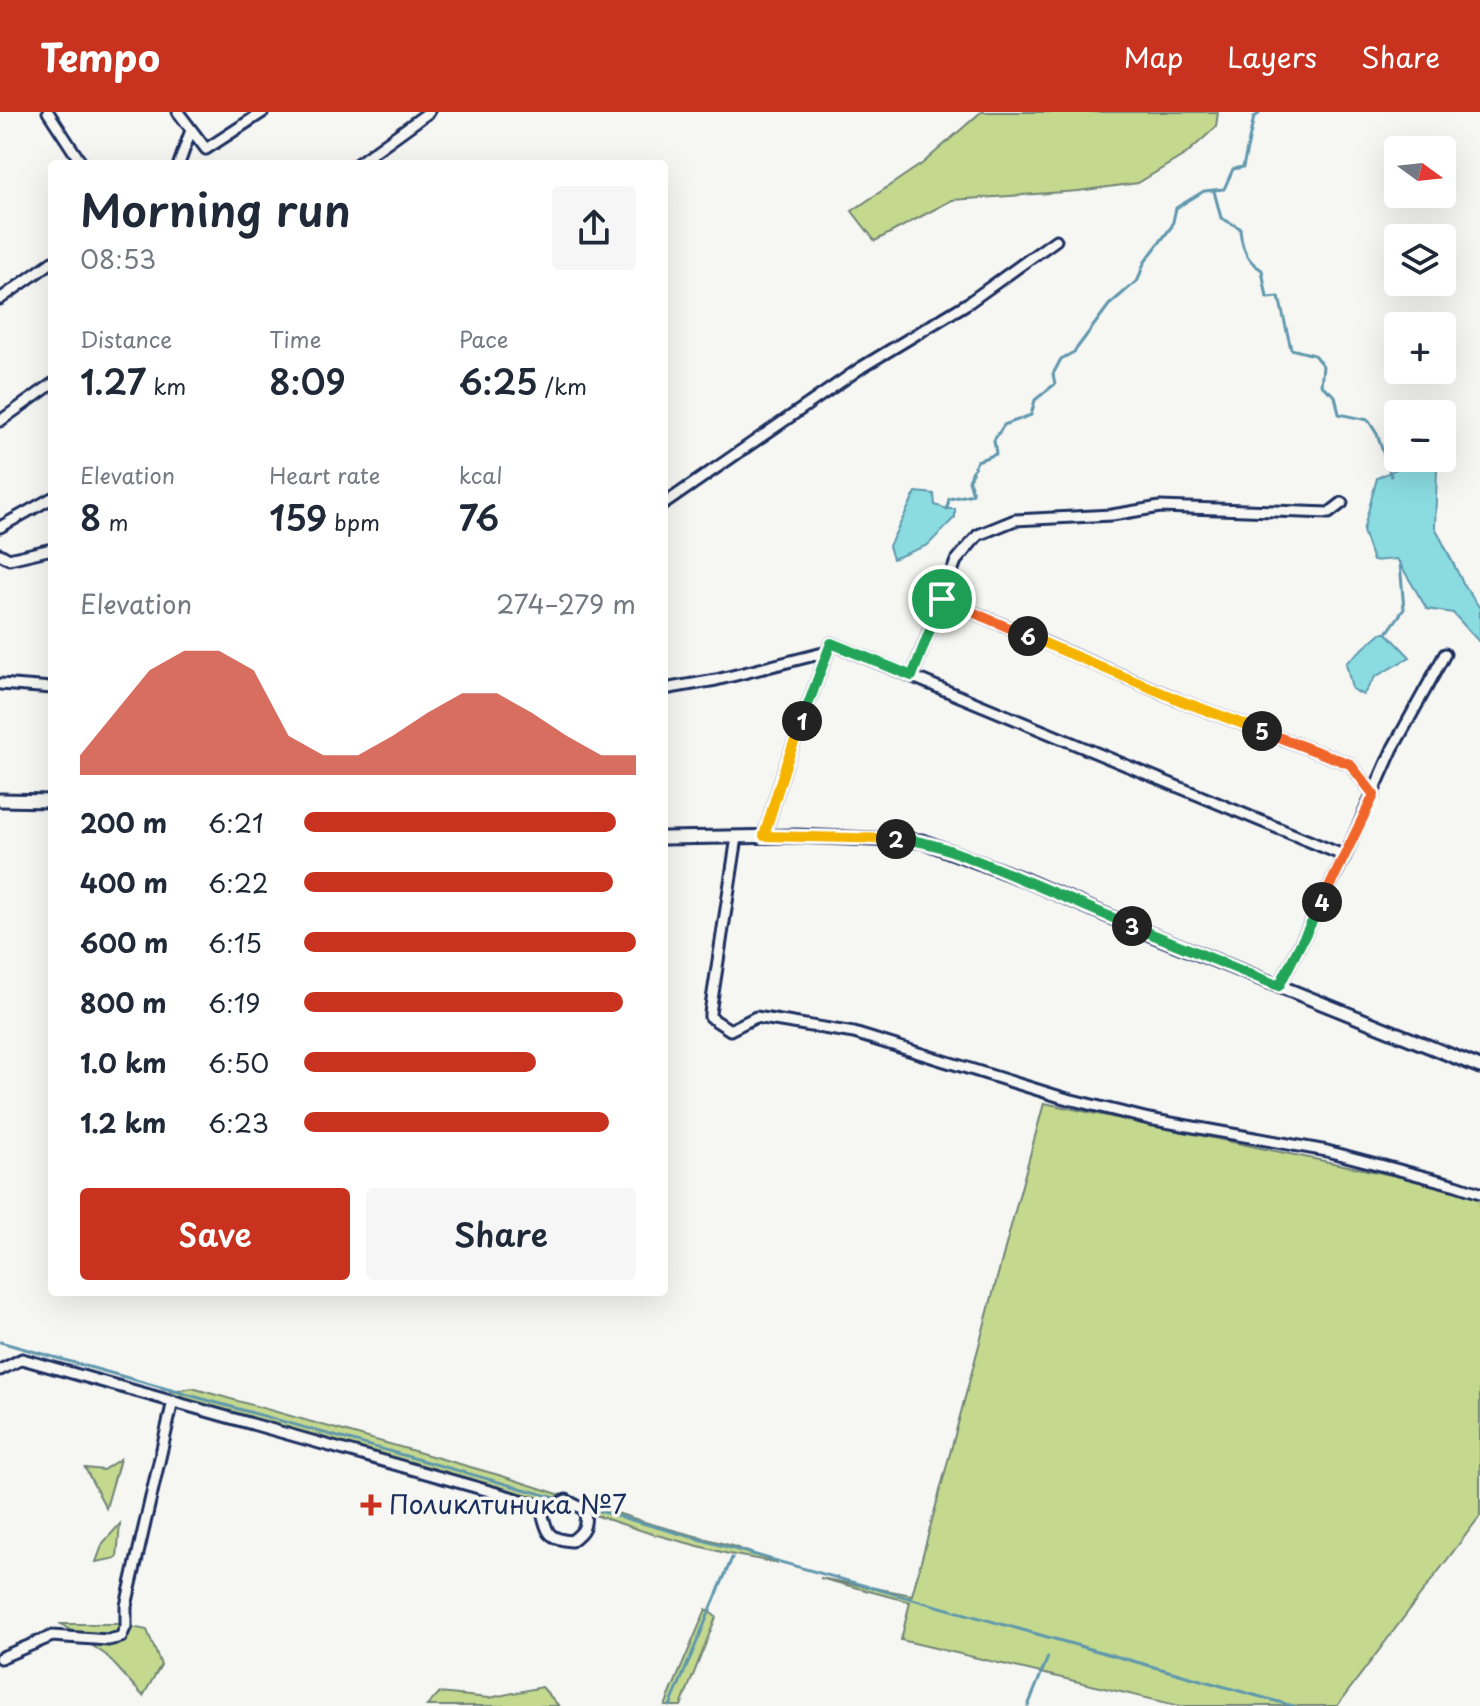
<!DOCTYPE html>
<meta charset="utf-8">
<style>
body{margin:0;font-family:"Playpen Sans",sans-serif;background:#f6f6f7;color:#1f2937;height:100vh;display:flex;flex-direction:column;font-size:30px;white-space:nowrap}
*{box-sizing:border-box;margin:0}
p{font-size:26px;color:#747a83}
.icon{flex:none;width:44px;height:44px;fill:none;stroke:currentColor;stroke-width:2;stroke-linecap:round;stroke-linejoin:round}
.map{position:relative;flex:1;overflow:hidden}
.drawer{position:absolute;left:48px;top:48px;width:620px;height:1136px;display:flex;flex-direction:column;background:#fff;border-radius:8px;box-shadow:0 8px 32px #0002}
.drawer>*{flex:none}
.needle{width:52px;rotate:105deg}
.tools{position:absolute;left:1384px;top:24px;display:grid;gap:16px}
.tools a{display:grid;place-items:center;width:72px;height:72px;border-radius:8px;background:#fff;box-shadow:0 8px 32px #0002;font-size:40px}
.pin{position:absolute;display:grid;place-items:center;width:68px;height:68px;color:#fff;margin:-34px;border:4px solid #fff;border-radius:50%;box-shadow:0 2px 8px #0007}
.km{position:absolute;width:40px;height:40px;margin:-20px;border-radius:50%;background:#222;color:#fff;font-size:22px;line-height:40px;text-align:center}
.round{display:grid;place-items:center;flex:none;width:84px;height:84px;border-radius:8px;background:#f6f6f7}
.headline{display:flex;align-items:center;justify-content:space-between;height:136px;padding:0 32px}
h1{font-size:44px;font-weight:600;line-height:60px}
.metrics{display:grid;grid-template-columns:repeat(3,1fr);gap:12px;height:136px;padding:8px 32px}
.metrics div{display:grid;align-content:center}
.metrics b{font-size:34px;font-weight:600}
.metrics small{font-size:22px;font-weight:400}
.metrics p{font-size:22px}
.chart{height:224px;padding:16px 32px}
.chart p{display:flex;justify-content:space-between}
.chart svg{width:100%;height:144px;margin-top:8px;fill:#c8321e;opacity:.7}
.primary-button{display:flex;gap:16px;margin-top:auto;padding:16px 32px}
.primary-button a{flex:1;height:92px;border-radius:8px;background:#c8321e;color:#fff;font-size:32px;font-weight:600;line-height:92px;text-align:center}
.primary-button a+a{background:#f6f6f7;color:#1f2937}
ul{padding:0 32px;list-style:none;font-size:26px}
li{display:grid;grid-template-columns:128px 96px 1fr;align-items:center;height:60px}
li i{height:20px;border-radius:10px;background:#c8321e}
header{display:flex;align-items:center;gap:48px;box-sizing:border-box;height:112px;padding:0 40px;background:#c8321e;color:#fff}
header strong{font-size:38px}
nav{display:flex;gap:44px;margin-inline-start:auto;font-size:28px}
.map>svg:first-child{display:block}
</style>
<header>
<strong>Tempo</strong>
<nav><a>Map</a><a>Layers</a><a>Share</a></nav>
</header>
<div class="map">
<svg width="1480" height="1594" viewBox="0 0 1480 1594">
<rect width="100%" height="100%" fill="#f6f6f2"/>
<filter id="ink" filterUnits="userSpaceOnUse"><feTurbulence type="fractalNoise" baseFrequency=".0125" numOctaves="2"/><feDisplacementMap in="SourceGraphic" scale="16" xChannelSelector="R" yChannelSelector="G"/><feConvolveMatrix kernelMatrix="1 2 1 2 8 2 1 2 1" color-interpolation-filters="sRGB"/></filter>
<g filter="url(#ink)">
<!-- green -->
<path fill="#c4d98e" stroke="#708476" stroke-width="2" d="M981,0h237l-2,15 -30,27 -48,29 -60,8 -126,9 -77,41 -23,-30 71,-48z
M1044,991l410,85 26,11v317l-143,190h-157l-279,-66 9,-38 -90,-24 92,17z
M192,1276l310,88 149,48 78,21 49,18 -49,-9 -80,-21 -91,-30 -80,-18 -317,-91z
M120,1347l-14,49 -21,-40 18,2z
M120,1412l-3,34 -21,4 7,-19z
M706,1497l10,8 -35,89h-16z
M61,1512h56l30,6 14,35 -18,31 -37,-41z
M542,1575l17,19h-132l12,-13 50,5z"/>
<!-- water -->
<path fill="#8adce1" stroke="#5e97ad" stroke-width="2" d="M1414,349l23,8 -2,58 30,60 15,21v35l-27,-30 -26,-4 -30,-50 -24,2 -10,-30 14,-53z
M916,380l18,2 1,11 12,4h8v8l-27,28 -35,14 -4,-13z
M1381,521h6l23,24 -35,20 -12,18 -11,-6 -6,-26z"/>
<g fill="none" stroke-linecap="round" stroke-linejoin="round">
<!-- stream -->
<path stroke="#5e97ad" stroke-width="3" d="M1214,79l7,27 19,10c1,18 6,33 22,42l5,28 12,-1 12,52 23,6 9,11 -2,19 14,11 4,18 29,6 9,14 14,42
M947,397l2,-10 24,-5 -4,-14 8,-19 19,-7 -2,-14 10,-15 27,-10 4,-15 20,-16 -2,-10 8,-15 13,-7 35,-47 29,-25 6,-17 28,-37 4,-18 28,-17 20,-2 9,-20 10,-2 11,-50 5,-3v-2
M1387,521l17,-24 -4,-46
M0,1230l559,157
M585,1395l708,199
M670,1594l62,-148
M1028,1594l20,-49"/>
<defs>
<path id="minor" d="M48,0l34,52
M178,0l28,37 57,-37
M179,52l12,-34
M357,52l72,-52
M0,187l52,-37
M0,309l52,-37
M664,392l198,-137 106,-64 88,-63
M0,415l52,-29
M0,442l9,5 43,-10
M942,487l237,101 171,64 24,31
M912,564l44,-115 22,-26 37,-15 97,-5 48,-8 169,6 13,-10
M0,572l52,4
M664,577l52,-9 111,-28
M764,724l22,-72 45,-121 514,213
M737,725l-27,176v4l20,13 26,-13 98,16 210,65 85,21 178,32 129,34 24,8
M1279,874l66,-130 48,-108 52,-94
M0,1258l22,-11 517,146c10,22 2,33 32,36 13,-9 16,-15 14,-31l-19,-10 -24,12
M0,1546l52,-22 56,4 13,-3 5,-11v-20l47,-205"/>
<path id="tertiary" d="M0,688l52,1
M664,726l132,-2 126,5 101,38 122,53 335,135"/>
</defs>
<!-- minor casing -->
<use href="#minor" stroke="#1b2f5e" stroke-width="15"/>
<!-- tertiary casing -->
<use href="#tertiary" stroke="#1b2f5e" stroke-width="17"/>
<!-- minor -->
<use href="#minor" stroke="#f6f6f2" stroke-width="9"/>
<!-- tertiary -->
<use href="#tertiary" stroke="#f6f6f2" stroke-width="11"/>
</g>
</g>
<g fill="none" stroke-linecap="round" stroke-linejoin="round" filter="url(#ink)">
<defs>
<path id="split-1" d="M802,609l29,-78 81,33 30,-77"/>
<path id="split-2" d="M802,609l-16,43 -22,72 132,3"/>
<path id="split-3" d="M896,727c34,1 63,15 94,27 47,19 94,40 142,60"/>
<path id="split-4" d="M1132,814l147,60 43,-84"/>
<path id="split-5" d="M1262,619l88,33 24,31 -52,107"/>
<path id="split-6" d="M1028,524l151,64 83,31"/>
<path id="split-7" d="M942,487l86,37"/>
</defs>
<!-- split-1 casing -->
<use href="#split-1" stroke="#fff" stroke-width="16"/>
<!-- split-2 casing -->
<use href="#split-2" stroke="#fff" stroke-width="16"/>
<!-- split-3 casing -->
<use href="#split-3" stroke="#fff" stroke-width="16"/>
<!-- split-4 casing -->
<use href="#split-4" stroke="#fff" stroke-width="16"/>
<!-- split-5 casing -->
<use href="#split-5" stroke="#fff" stroke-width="16"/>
<!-- split-6 casing -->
<use href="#split-6" stroke="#fff" stroke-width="16"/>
<!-- split-7 casing -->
<use href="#split-7" stroke="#fff" stroke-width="16"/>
<!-- split-1 -->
<use href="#split-1" stroke="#22a559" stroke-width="10"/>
<!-- split-2 -->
<use href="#split-2" stroke="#f5b400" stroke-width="10"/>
<!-- split-3 -->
<use href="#split-3" stroke="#22a559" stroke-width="10"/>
<!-- split-4 -->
<use href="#split-4" stroke="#22a559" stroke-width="10"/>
<!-- split-5 -->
<use href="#split-5" stroke="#f0652b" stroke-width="10"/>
<!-- split-6 -->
<use href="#split-6" stroke="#f5b400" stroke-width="10"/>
<!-- split-7 -->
<use href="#split-7" stroke="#f0652b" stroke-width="10"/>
</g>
<!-- markers -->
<path fill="#c8321e" stroke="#f6f6f2" stroke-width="3" d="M367 1381h8v8h8v8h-8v8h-8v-8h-8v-8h8z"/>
<g text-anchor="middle" stroke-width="7" stroke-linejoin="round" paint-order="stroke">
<!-- poi labels -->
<g font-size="26" fill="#1b2f5e" stroke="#f6f6f2" text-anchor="start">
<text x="389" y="1402">Поликлтиника №7</text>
</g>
</g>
</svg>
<div class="tools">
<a><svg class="needle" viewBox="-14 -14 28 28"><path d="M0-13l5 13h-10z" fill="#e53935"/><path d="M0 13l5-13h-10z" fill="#747a83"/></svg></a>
<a><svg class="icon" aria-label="layers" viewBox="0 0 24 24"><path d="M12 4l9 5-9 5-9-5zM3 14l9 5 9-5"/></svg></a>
<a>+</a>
<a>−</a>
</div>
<div class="pin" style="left:942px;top:487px;background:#1e9e55"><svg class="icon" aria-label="arrive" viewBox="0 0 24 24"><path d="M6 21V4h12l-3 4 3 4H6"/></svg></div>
<b class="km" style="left:802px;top:609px">1</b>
<b class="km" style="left:896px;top:727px">2</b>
<b class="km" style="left:1132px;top:814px">3</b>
<b class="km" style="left:1322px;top:790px">4</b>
<b class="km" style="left:1262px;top:619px">5</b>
<b class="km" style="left:1028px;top:524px">6</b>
<section class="drawer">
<div class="headline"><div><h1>Morning run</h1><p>08:53</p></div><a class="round"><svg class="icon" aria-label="share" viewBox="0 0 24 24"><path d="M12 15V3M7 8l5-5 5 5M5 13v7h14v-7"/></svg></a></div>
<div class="metrics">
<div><p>Distance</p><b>1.27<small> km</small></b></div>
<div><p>Time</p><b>8:09</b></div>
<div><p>Pace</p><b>6:25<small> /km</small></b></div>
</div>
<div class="metrics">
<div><p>Elevation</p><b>8<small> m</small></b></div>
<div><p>Heart rate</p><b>159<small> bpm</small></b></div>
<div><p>kcal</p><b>76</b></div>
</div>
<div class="chart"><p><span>Elevation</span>274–279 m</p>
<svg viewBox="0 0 160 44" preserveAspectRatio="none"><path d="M0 44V38L10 25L20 12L30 6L40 6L50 12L60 32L70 38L80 38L90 32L100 25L110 19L120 19L130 25L140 32L150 38L160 38V44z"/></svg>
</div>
<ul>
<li><b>200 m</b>6:21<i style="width:94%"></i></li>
<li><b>400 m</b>6:22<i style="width:93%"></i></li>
<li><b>600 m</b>6:15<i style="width:100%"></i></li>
<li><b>800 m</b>6:19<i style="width:96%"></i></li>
<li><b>1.0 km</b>6:50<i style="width:70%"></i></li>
<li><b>1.2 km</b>6:23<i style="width:92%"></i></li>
</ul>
<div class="primary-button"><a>Save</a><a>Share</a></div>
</section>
</div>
